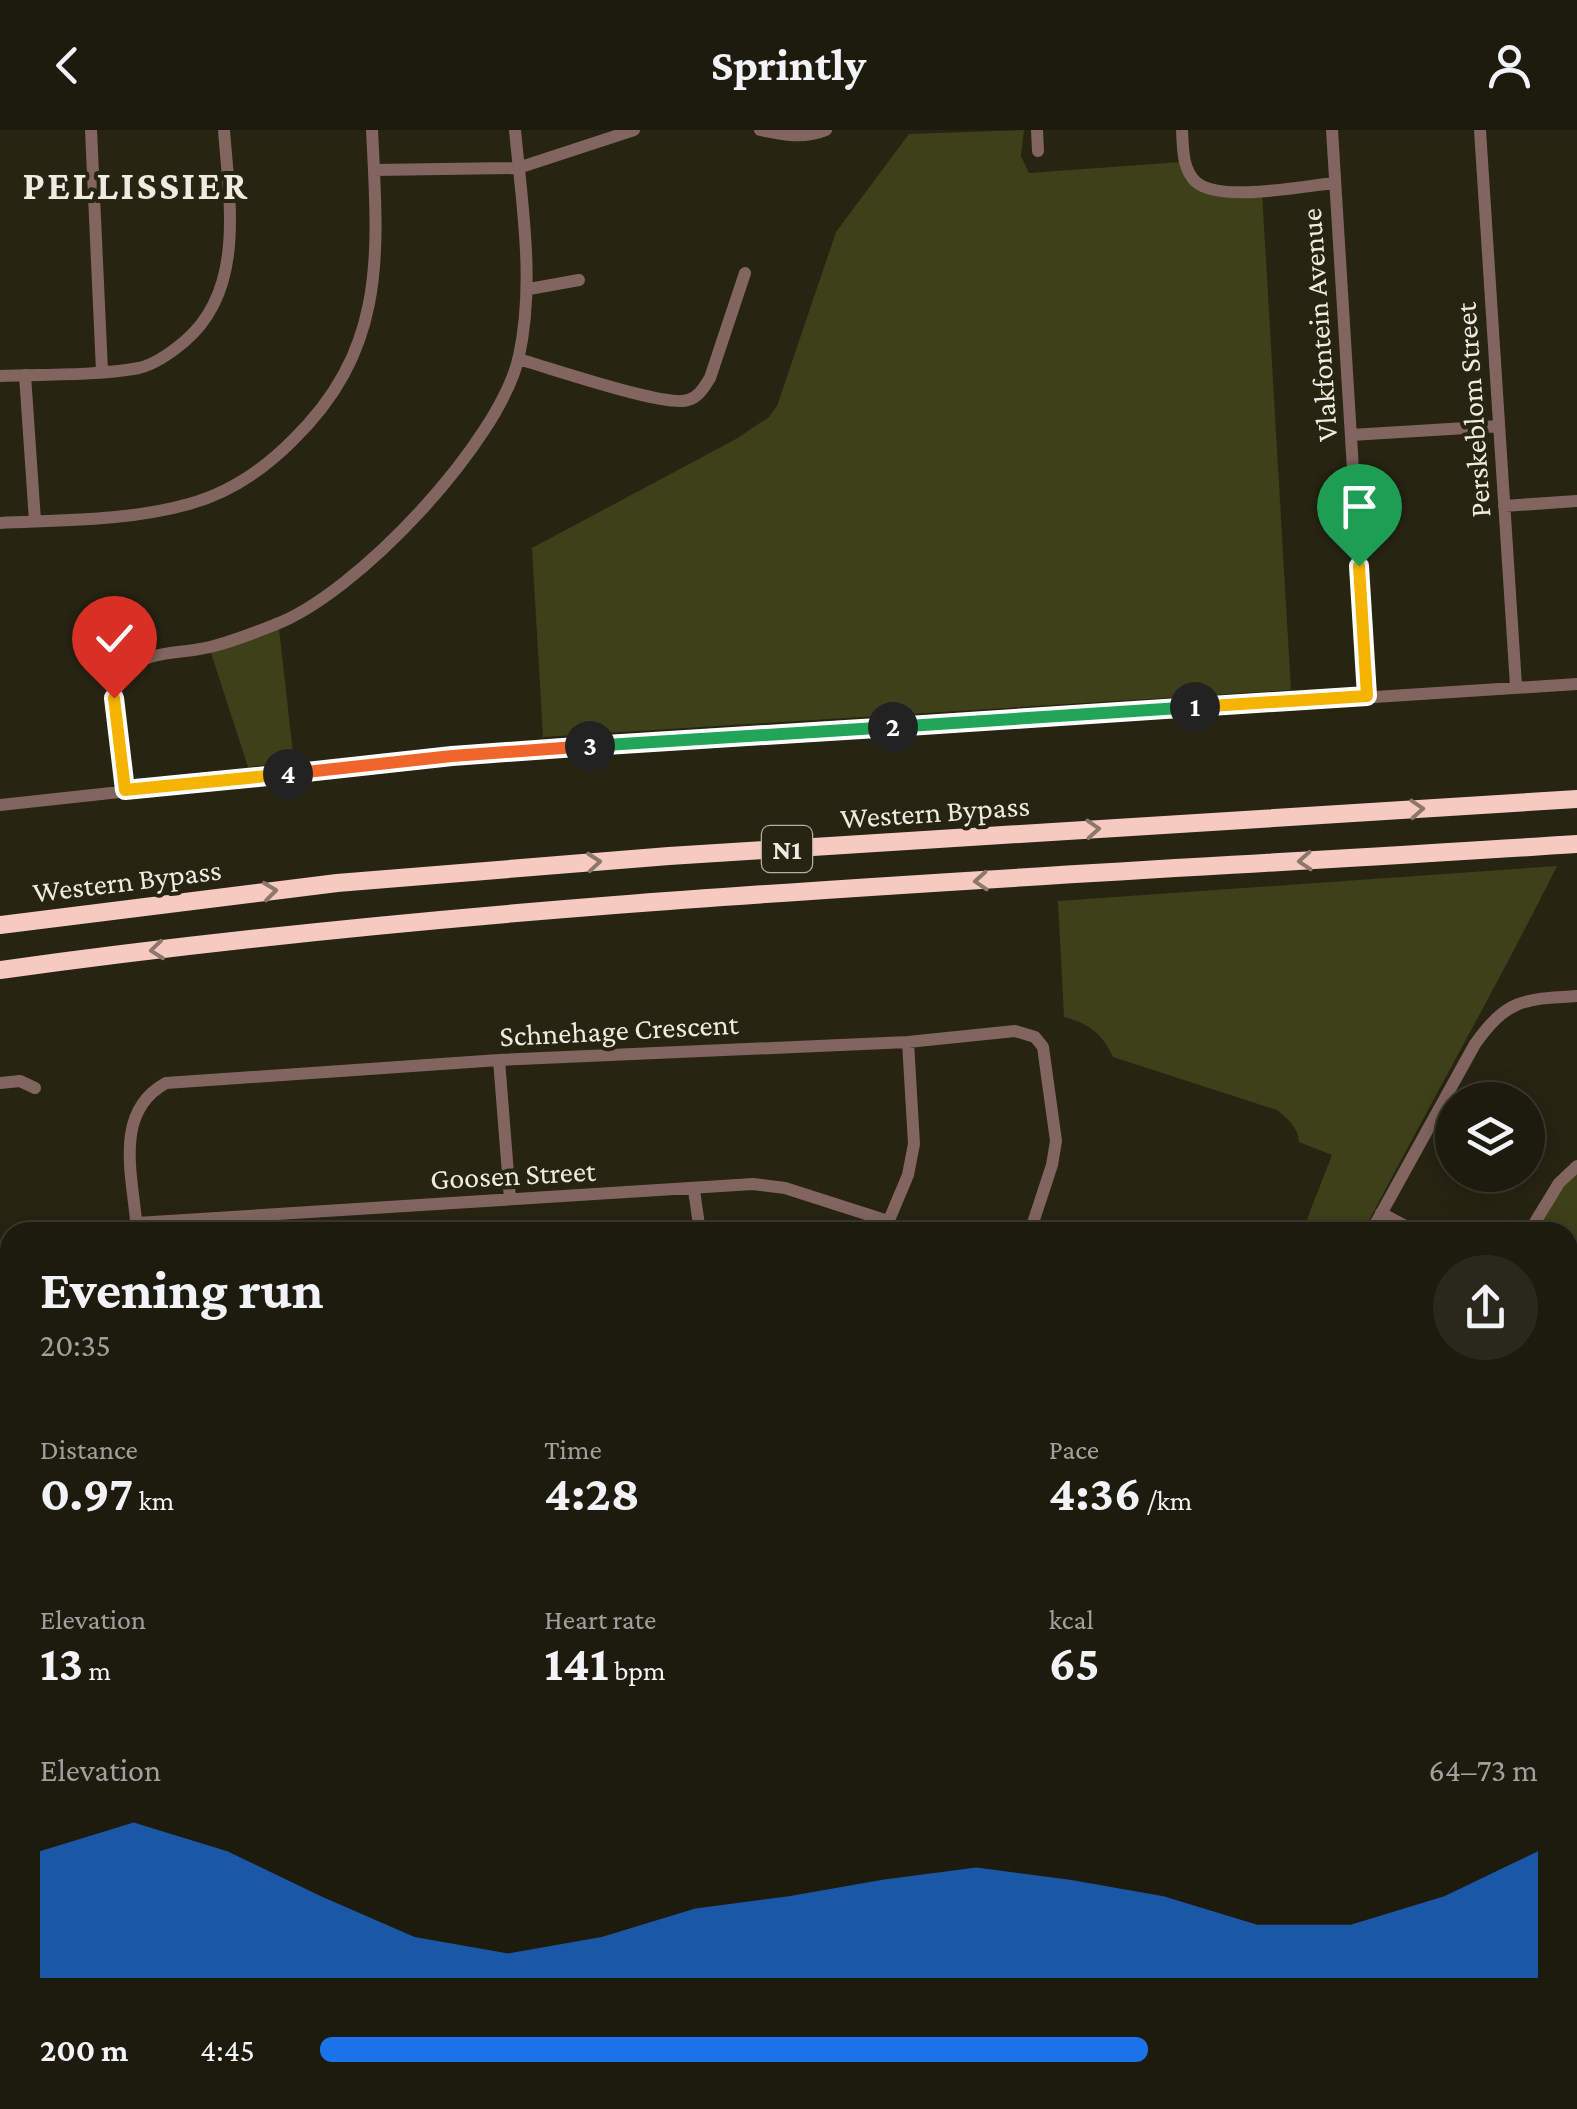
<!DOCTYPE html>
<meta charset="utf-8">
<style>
body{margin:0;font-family:"Crimson Pro",serif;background:#2a281c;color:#f1f3f6;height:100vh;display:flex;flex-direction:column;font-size:38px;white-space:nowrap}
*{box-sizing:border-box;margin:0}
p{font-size:32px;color:#a0a19e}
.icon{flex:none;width:55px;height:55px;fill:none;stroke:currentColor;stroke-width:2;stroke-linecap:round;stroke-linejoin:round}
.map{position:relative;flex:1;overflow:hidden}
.side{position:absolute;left:0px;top:1092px;width:1578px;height:888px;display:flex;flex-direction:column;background:#1d1b0e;border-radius:30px 30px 0 0;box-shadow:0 5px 25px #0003,0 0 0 2px #3b392e}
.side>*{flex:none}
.tools{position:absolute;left:1435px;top:952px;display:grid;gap:20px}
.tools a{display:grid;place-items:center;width:110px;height:110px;border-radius:50%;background:#1d1b0e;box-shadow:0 5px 25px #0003,0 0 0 2px #3b392e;font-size:50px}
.pin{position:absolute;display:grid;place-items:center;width:85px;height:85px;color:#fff;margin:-102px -42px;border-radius:50% 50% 50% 0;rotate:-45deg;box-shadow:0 0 10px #0007}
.pin .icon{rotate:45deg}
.km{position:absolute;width:50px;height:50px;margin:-25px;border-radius:50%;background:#222;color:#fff;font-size:28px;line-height:50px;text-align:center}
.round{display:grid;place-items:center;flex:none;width:105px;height:105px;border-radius:52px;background:#2a281c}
.head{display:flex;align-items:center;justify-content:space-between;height:170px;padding:0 40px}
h1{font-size:55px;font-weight:700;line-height:75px}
.stats{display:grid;grid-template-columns:repeat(3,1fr);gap:15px;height:170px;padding:10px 40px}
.stats div{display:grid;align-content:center}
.stats b{font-size:50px;font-weight:700}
.stats small{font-size:28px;font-weight:400}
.stats p{font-size:28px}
.chart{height:280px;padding:20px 40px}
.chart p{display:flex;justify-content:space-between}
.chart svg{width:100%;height:180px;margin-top:10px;fill:#1a73e8;opacity:.7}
ul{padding:0 40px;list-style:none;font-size:32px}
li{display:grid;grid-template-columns:160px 120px 1fr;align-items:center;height:75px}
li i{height:25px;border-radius:12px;background:#1a73e8}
header{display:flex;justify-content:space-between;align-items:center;height:130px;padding:0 40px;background:#1d1b0e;font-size:45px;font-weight:700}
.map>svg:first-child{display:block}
</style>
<header><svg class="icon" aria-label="back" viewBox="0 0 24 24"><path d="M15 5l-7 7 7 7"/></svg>Sprintly<svg class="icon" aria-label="person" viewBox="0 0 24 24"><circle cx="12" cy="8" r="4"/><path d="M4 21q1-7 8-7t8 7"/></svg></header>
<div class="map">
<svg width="1577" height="1979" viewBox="0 0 1577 1979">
<rect width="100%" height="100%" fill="#272412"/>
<!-- green -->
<path fill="#3e4019" d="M1024,0l-3,26 8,17 152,-11 15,23 66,7 29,498 -748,47 -11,-189 204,-109 33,-22 8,-11 59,-174 73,-98z
M279,499l15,133 -46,5 -37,-114z
M1557,736c-62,124 -130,243 -194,366h-61l30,-77 -33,-13c-1,-15 -11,-23 -22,-32l-164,-53c-10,-23 -25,-34 -49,-40l-6,-116z
M1577,1038v144l-9,5v-85h-36z
M356,1970h317l-4,9h-305z"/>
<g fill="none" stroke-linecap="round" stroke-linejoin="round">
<!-- minor -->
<path stroke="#82655f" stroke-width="12" d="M91,0l11,241
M760,0c23,5 44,9 66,0
M1037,0l1,21
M1182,0c1,17 0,39 14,52 25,21 107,4 139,1
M1332,0l35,566
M1480,0l36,556
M374,40l144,-2 116,-38
M529,159l50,-9
M518,229c30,8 148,49 170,41 11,-3 16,-13 22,-22l35,-105
M25,245l10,146
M0,246c45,-2 95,0 139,-8 17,-4 33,-16 46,-27 61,-52 44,-141 39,-211
M1351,305l148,-9
M1504,376l73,-5
M0,393c63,-3 128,-2 189,-19 40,-11 74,-34 103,-63 96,-93 86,-188 80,-311
M125,660c-3,-29 -20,-96 -1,-118 20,-22 59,-18 86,-25 21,-5 44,-14 64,-22 82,-30 226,-183 245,-269 16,-74 3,-151 -4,-226
M0,675l452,-49 1125,-72
M499,930l11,139
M0,953l20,-2 15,7
M694,1060l6,42
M1381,1083l36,19
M137,1093l616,-39 32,4 103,33
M137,1102c-3,-52 -26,-119 29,-149l333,-23 409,-18 107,-11 20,6 8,10 13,94 -4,24 -22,67
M884,1102l24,-57 6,-31 -6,-102
M1371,1102l104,-188c32,-45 49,-45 102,-48
M1529,1102l30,-49 18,-17
M1568,1198l9,-5
M0,1208l10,105
M1568,1388l9,-11
M1568,1425l9,8
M0,1468l10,-22
M0,1665l10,-9
M1568,1747l9,-29
M1568,1841l9,-29
M0,1862l10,-10
M0,1910l10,-9
M160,1970l8,9
M345,1970l8,9
M1291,1970l28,9
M670,1979l3,-9
M818,1979l3,-9
M961,1979l3,-9
M1116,1979l2,-9
M1335,1979l3,-9
M1489,1979l4,-9
M1522,1979l3,-9"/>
<!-- highway -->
<path stroke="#f6cac0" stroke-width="18" d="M0,795l337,-42 332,-27 908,-57
M0,840c522,-73 1051,-92 1577,-126"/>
</g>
<!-- one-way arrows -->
<defs><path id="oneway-chevron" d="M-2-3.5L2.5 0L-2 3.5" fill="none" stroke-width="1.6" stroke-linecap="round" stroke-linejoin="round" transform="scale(2.5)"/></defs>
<g stroke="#8e7769">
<use href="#oneway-chevron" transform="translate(1417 679) rotate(-4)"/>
<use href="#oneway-chevron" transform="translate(1093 699) rotate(-4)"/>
<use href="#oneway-chevron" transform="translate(1305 731) rotate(176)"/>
<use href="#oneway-chevron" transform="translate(594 732) rotate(-5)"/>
<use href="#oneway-chevron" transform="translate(981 751) rotate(176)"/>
<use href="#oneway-chevron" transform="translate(270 761) rotate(-7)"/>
<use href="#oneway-chevron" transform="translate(157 820) rotate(174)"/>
</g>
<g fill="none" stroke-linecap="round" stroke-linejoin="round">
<defs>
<path id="split-1" d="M1195,577l172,-11 -8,-130"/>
<path id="split-2" d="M893,597l302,-20"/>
<path id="split-3" d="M590,616l303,-19"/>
<path id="split-4" d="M288,644l164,-18 138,-10"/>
<path id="split-5" d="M114,568l11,92 163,-16"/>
</defs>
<!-- split-1 casing -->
<use href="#split-1" stroke="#fff" stroke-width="20"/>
<!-- split-2 casing -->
<use href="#split-2" stroke="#fff" stroke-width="20"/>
<!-- split-3 casing -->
<use href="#split-3" stroke="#fff" stroke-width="20"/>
<!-- split-4 casing -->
<use href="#split-4" stroke="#fff" stroke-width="20"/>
<!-- split-5 casing -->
<use href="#split-5" stroke="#fff" stroke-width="20"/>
<!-- split-1 -->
<use href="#split-1" stroke="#f5b400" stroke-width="12"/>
<!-- split-2 -->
<use href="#split-2" stroke="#22a559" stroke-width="12"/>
<!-- split-3 -->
<use href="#split-3" stroke="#22a559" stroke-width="12"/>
<!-- split-4 -->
<use href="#split-4" stroke="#f0652b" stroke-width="12"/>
<!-- split-5 -->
<use href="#split-5" stroke="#f5b400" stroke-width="12"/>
</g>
<g text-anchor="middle" stroke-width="8" stroke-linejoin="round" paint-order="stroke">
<!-- shield labels -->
<rect fill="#272412" stroke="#b2b0a2" stroke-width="2.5" x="762" y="696" width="50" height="46" rx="8"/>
<g font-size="28" font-weight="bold" fill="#eeece0">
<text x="787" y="729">N1</text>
</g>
<!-- street labels -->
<g font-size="30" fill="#eeece0" stroke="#272412">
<text transform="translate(1319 195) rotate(-94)" y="10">Vlakfontein Avenue</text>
<text transform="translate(1473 280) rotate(-94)" y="10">Perskeblom Street</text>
<text transform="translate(935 682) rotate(-4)" y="10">Western Bypass</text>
<text transform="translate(127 751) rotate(-7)" y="10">Western Bypass</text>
<text transform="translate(619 900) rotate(-3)" y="10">Schnehage Crescent</text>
<text transform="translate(513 1045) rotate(-3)" y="10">Goosen Street</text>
</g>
<!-- district labels -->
<g font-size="40" font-weight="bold" letter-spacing="2.5" fill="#eeece0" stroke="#272412">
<text x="136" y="69">PELLISSIER</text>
</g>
</g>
</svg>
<div class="tools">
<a><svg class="icon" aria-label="layers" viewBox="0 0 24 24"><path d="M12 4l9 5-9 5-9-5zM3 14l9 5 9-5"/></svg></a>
</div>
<div class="pin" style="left:1359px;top:436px;background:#1e9e55"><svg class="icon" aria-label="arrive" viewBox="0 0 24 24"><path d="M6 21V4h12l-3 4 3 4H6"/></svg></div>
<div class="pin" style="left:114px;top:568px;background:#d93025"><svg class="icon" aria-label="check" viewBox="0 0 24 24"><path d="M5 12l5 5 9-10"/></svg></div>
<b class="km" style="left:1195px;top:577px">1</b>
<b class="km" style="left:893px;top:597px">2</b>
<b class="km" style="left:590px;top:616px">3</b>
<b class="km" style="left:288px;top:644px">4</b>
<section class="side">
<div class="head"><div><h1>Evening run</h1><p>20:35</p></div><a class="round"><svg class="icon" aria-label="share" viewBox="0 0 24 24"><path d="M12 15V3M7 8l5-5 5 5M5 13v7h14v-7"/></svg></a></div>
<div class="stats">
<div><p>Distance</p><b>0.97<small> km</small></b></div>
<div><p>Time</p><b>4:28</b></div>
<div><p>Pace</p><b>4:36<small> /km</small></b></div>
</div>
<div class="stats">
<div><p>Elevation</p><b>13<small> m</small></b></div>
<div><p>Heart rate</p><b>141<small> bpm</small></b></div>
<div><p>kcal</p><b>65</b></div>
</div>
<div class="chart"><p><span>Elevation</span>64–73 m</p>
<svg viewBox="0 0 160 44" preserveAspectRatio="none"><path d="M0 44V13L10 6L20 13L30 24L40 34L50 38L60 34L70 27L80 24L90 20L100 17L110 20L120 24L130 31L140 31L150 24L160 13V44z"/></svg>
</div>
<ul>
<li><b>200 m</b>4:45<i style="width:68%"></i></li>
</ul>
</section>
</div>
